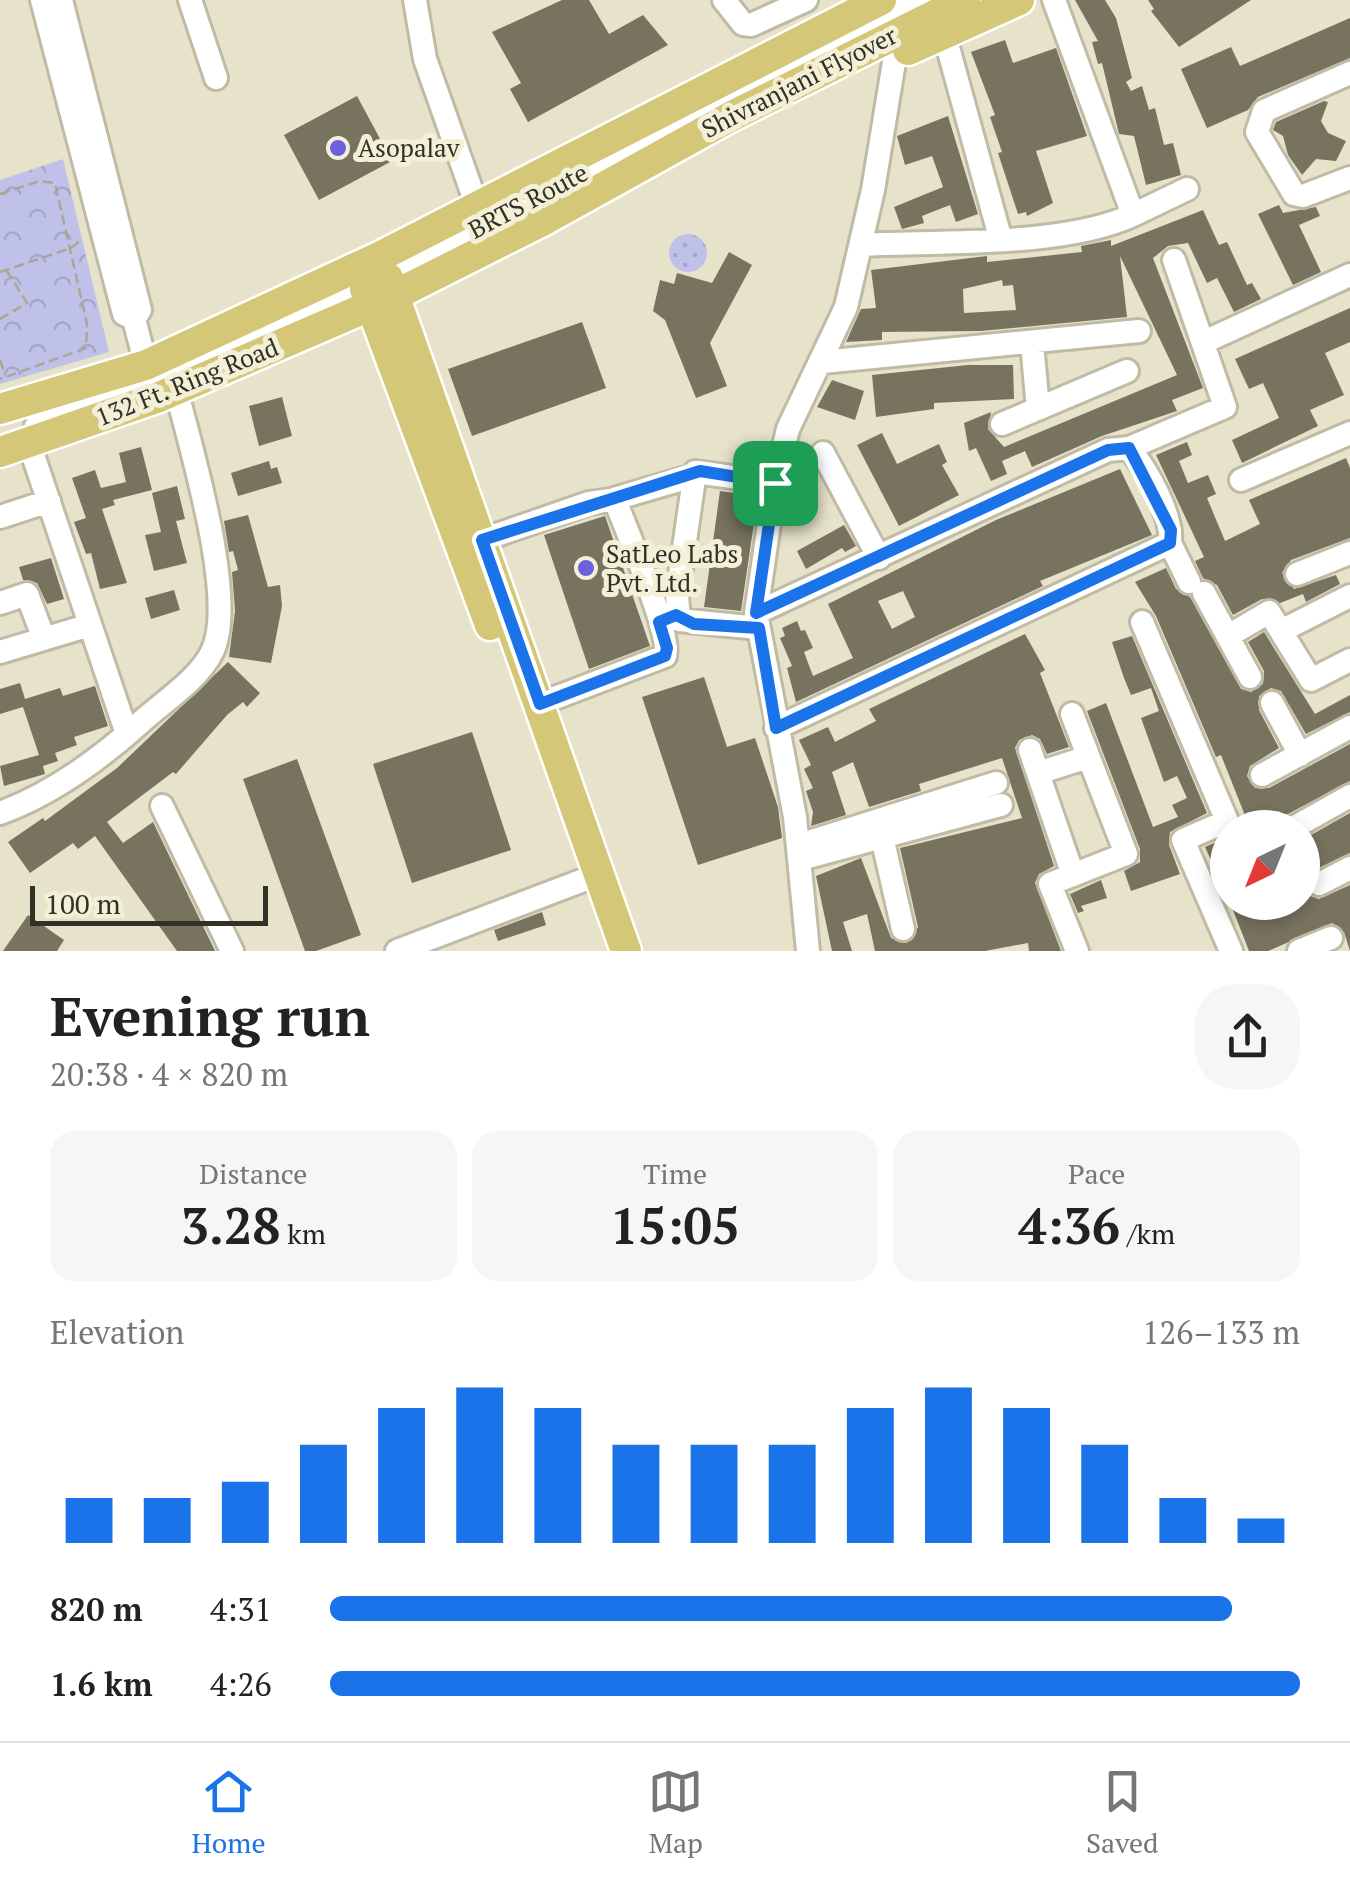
<!DOCTYPE html>
<meta charset="utf-8">
<style>
body{margin:0;font-family:"PT Serif",serif;background:#f6f6f6;color:#222;height:100vh;display:flex;flex-direction:column;font-size:38px;white-space:nowrap}
*{box-sizing:border-box;margin:0}
p{font-size:32px;color:#767676}
.icon{flex:none;width:55px;height:55px;fill:none;stroke:currentColor;stroke-width:2;stroke-linecap:round;stroke-linejoin:round}
.map{position:relative;height:951px;overflow:hidden}
.panel{display:flex;flex-direction:column;background:#fff;flex:1}
.panel>*{flex:none}
.needle{width:65px;rotate:223deg}
.fabs{position:absolute;left:1210px;top:810px;display:grid;gap:20px}
.fabs a{display:grid;place-items:center;width:110px;height:110px;border-radius:50%;background:#fff;box-shadow:0 5px 15px #0003;font-size:50px}
.scale{position:absolute;left:30px;bottom:25px;width:238px;box-sizing:border-box;padding-left:10px;border:5px solid #323128;border-top:0;font-size:28px;line-height:35px;white-space:nowrap;color:#323128;-webkit-text-stroke:8px #f4f0d8;paint-order:stroke}
.pin{position:absolute;display:grid;place-items:center;width:85px;height:85px;color:#fff;margin:-42px;border-radius:20px;box-shadow:0 5px 15px #0006}
.round{display:grid;place-items:center;flex:none;width:105px;height:105px;border-radius:40px;background:#f6f6f6}
.head{display:flex;align-items:center;justify-content:space-between;height:170px;padding:0 50px}
h1{font-size:55px;font-weight:700;line-height:75px}
.figures{display:grid;grid-template-columns:repeat(3,1fr);gap:15px;height:170px;padding:10px 50px}
.figures div{display:grid;align-content:center;border-radius:25px;background:#f6f6f6;text-align:center}
.figures b{font-size:50px;font-weight:700}
.figures small{font-size:28px;font-weight:400}
.figures p{font-size:28px}
.chart{height:280px;padding:20px 50px}
.chart p{display:flex;justify-content:space-between}
.chart svg{width:100%;height:180px;margin-top:10px;stroke:#1a73e8;stroke-width:6}
ul{padding:0 50px;list-style:none;font-size:32px}
li{display:grid;grid-template-columns:160px 120px 1fr;align-items:center;height:75px}
li i{height:25px;border-radius:12px;background:#1a73e8}
.tab-bar{display:flex;justify-content:space-around;align-items:center;height:140px;border-top:2px solid #e0e0e0;background:#fff;font-size:28px;color:#767676}
.tab-bar a{display:grid;justify-items:center;gap:5px}
.tab-bar .on{color:#1a73e8}
.map>svg:first-child{display:block}
</style>
<div class="map">
<svg width="1350" height="951" viewBox="0 0 1350 951">
<defs>
<pattern id="grass-dots" width="8" height="8" patternUnits="userSpaceOnUse" patternTransform="scale(2.5)"><rect width="8" height="8" fill="#bfc1e9"/><path d="M2 2h.1M6 6h.1" fill="none" stroke="#a5a6c8" stroke-width="1.8" stroke-linecap="round"/></pattern>
<pattern id="park-crowns" width="20" height="18" patternUnits="userSpaceOnUse" patternTransform="scale(2.5)"><rect width="20" height="18" fill="#bfc1e9"/><path d="M2 6a3 3 0 1 1 6 0M12 15a3 3 0 1 1 6 0" fill="none" stroke="#a5a6c8"/></pattern>
</defs>
<rect width="100%" height="100%" fill="#e7e3cb"/>
<!-- grass -->
<path fill="url(#grass-dots)" d="M669 253a19 19 0 1 1 38 0a19 19 0 1 1-38 0Z"/>
<!-- park -->
<path fill="url(#park-crowns)" d="M63,159l46,193 -109,32v-204z"/>
<!-- building -->
<path fill="#77735e" fill-rule="evenodd" d="M562,0h27l20,34 34,-19 25,30 -140,77 -18,-33 11,-6 -29,-51z
M1075,0h30l11,18 16,60 -6,4 5,9 11,-5 7,24 6,-2 9,37 9,-2 8,32 -35,10 -12,-49 -15,-2 -17,-71 -4,1 -6,-22 6,-1z
M1148,0h103l-72,47 -28,-36 3,-2z
M1350,18v40l-92,39 -10,13 -41,18 -26,-59 50,-22 9,19z
M1005,40l8,23 43,-15 31,88 -51,15 17,52 -26,13 -1,-4 -8,2 -20,-61 4,-1 -12,-35 5,-2 -24,-63z
M357,96l35,65 -73,39 -35,-65z
M1324,101l4,1 -7,19 7,12 18,8 -10,20 -20,-2 -14,16 -14,-20 -5,-19 -10,-6 3,-8z
M948,116l30,98 -22,8 -6,-17 -28,11 2,7 -22,6 -8,-22 49,-20 -11,-31 -27,9 -8,-29z
M1279,205l4,8 33,-6 4,9 -21,9 22,47 -28,13 -35,-71z
M1203,210l16,35 8,-3 20,43 5,-2 9,16 -27,13 -17,-34 -10,5 -19,-40 -20,3 -15,12 50,130 -31,12 5,11 -75,25 -70,31 -7,-16 -23,10 5,13 -16,7 -15,-33 -7,3 -5,-28 27,-11 -3,17 16,18 173,-72 -57,-119 7,61 -146,14 -99,1v8l-36,2 15,-33 15,-1 -5,-38 116,-14v6l95,-10 -1,-6 30,-6v6zM1002,280l1,6 10,-1 3,25 -52,3 -1,-24z
M729,252l23,13 -42,78 17,43 -31,12 -31,-78 -12,-9 7,-31 14,4 3,-11 35,10z
M1350,308v34l-25,11 19,42 -34,15 8,16 -76,37 -10,-23 47,-22 -16,-35 -14,6 -14,-30z
M582,322l24,66 -134,48 -24,-67z
M968,365h45l1,34 -80,4v6l-58,8 -4,-42z
M832,380l32,11 -9,29 -38,-13z
M282,397l10,39 -33,10 -10,-40z
M882,433l15,31 42,-20 8,18 -5,3 17,30 -60,31 -42,-81z
M1187,442l5,13 -13,6 9,22 20,-8 8,19 -9,4 18,43 35,-17 -11,-24 97,-42 4,10v70l-59,22 -9,13 12,16 42,-14 4,9 -34,18 -3,-8 -23,9 -18,-4 -29,16 -16,-30 -14,-7 -8,-17 9,-4 -48,-102z
M141,447l11,43 -39,10 2,5 -13,4 25,74 -27,6 -9,-36 -5,1 -12,-32 12,-4 -14,-40 23,-8 6,18 25,-6 -7,-29z
M269,461l2,8 6,-2 5,16 -44,13 -7,-23z
M1120,469l32,66 -112,46 3,5 -247,116 -9,-34 5,-2 -12,-28 5,-2 -3,-8 15,-7 4,10 4,-1 8,18 -9,4 9,24 40,-18 -25,-54 168,-84zM903,591l12,26 -23,12 -14,-28z
M177,486l8,33 -9,2 11,42 -33,8 -9,-36 16,-3 -9,-39z
M720,491l38,5 -17,115 -37,-4z
M248,515l20,72 12,-2 2,21 -11,57 -42,-6 6,-46 -3,-39 6,-2 -5,-19 -4,1 -5,-31z
M605,516l45,130 -61,23 -45,-134z
M844,525l12,21 -11,6 -3,-4 -36,21 -9,-18z
M51,558l13,41 -17,5 -10,-21 -14,-3 -4,-13z
M1166,568l10,21 14,8 51,92 10,3 12,-8 1,-13 -16,-29 16,-10 51,82 35,-19v17l-44,22 -25,-43 -10,-3 -12,8v14l20,38 -29,18 -3,10 8,12h14l81,-44v37l-64,34 -8,13h-28l-29,-73 -5,2 -60,-141 -21,-34z
M174,590l6,20 -29,9 -6,-21z
M1025,634l20,36 -5,3 29,74 -22,7 -7,-15 -8,-4 -13,5 -4,8 39,118 -15,8 -4,9 26,68h-32l-1,-8 -43,8h-110l-8,-37 -24,8 9,29h-20l-16,-75 45,-18 30,80 16,5 11,-16 -18,-79 122,-30 -20,-60 -83,26 2,7 -52,16 -16,-45 -21,10 14,43 -35,11 2,-14 -7,-21 7,-3 -9,-19 7,-4 -12,-25 29,-13 7,15 41,-21 -7,-12z
M1132,636l75,177 -37,19 -1,13 11,29 -49,17 -7,-20 16,-9v-13l-53,-138 19,-8 47,124 25,-10 -6,-12 15,-7 -10,-22 -13,6 -23,-64 18,-7 -8,-23 -20,7 -7,-17 -12,-36z
M228,662l32,31 -13,14 -4,-5 -16,13 -51,59 -3,-2 -66,50 16,21 30,-21 62,129h-38l-82,-115 -17,13 -5,-6 -43,30 -22,-31 35,-24 2,3 72,-53z
M704,677l23,70 28,-9 23,69 4,31 -84,27 -56,-168z
M20,683l5,16 35,-11 3,8 32,-10 13,40 -34,11 3,8 -22,8 3,8 -15,5 2,8 -41,12 -4,-20 39,-11 -16,-48 -23,7v-25z
M472,732l39,118 -99,33 -39,-119z
M297,759l64,176 -45,16h-11l-62,-172z
M1350,813v40l-40,19 -8,-32z
M1228,837v60l-23,-50z
M1101,880l6,18 -26,8 3,5 -6,2 -8,-19z
M1302,884l8,12 9,3 31,-14v66l-6,-19 -12,-9 -64,28h-19l-16,-41 15,-8h54z
M542,912l4,13 -48,16 -4,-11z
M28,915l36,25 -7,11h-54z"/>
<g fill="none" stroke-linecap="round" stroke-linejoin="round">
<defs>
<path id="minor" d="M42,0l82,314 10,5 12,46
M61,0l79,310 -6,9
M190,0l26,78
M415,0l10,59 53,150
M724,0l19,24 8,1 55,-25
M944,33l56,204
M1350,73l-86,38 -7,21 37,62 9,2 47,-18
M1133,215l54,-26
M861,245c79,-4 203,2 272,-30l-79,-215
M1204,342l146,-67
M1032,343l6,66
M822,362l317,-31
M1002,424l125,-53
M36,426l350,-152 370,-192 169,-82
M29,443l98,291
M1129,448l96,-41 -51,-147
M823,453l56,105
M1241,480l109,-47
M611,500l82,-24
M0,517l49,-16
M482,540l107,-37 22,-3 6,5c10,27 55,130 48,151l-126,48
M1170,543l19,39
M1297,574l53,-21
M1204,593l46,84
M0,603l27,-9 17,45
M756,613l352,-163 21,-2c18,22 44,67 41,95l-394,185
M1142,622l85,199 -44,19 48,111
M759,628l-80,-8 -2,-24 18,-124 80,11
M1281,631l69,-35
M1228,636l41,-24 42,68 39,-20
M0,652l90,-27
M1272,703l28,52
M1072,714l54,140 -76,30 27,67
M1030,750l43,125
M1038,773l50,-16
M1262,775l88,-48
M162,806l70,145
M0,813c52,-19 100,-54 141,-91 22,-20 58,-43 71,-70 26,-51 -22,-206 -36,-263
M1293,828l57,-32
M882,837l21,92
M812,841l184,-58
M801,859l200,-54
M1319,884l31,-16
M397,951l184,-70
M808,951l-13,-134 -39,-204 19,-130 13,-54 58,-122 27,-117 22,-134
M1299,951l32,-13"/>
<path id="major" d="M908,50l111,-50
M388,278l238,673
M365,289l125,336
M0,409l146,-44 233,-108 502,-257
M0,452l159,-55 236,-102 151,-76 184,-102 235,-117"/>
</defs>
<!-- minor casing -->
<use href="#minor" stroke="#bfbba5" stroke-width="28"/>
<!-- major casing -->
<use href="#major" stroke="#fff" stroke-width="35"/>
<!-- path -->
<path stroke="#aaa794" stroke-width="2.5" stroke-dasharray="10 5" stroke-linecap="butt" d="M0,194l40,-13 15,2 32,141 -1,24 -86,31
M0,272l71,-24 11,-9
M0,319l27,-16 -20,-32
M0,360l5,15"/>
<!-- minor -->
<use href="#minor" stroke="#fff" stroke-width="22"/>
<!-- major -->
<use href="#major" stroke="#d4c777" stroke-width="30"/>
</g>
<g fill="none" stroke-linecap="round" stroke-linejoin="round">
<defs>
<path id="route" d="M1129,448l42,82 -1,13 -394,185 -17,-100 -65,-4 -18,-9 -17,7 8,26 -2,8 -125,48 -58,-164 218,-69 75,12 -19,130 352,-163z"/>
</defs>
<!-- route casing -->
<use href="#route" stroke="#fff" stroke-width="20"/>
<!-- route -->
<use href="#route" stroke="#1a73e8" stroke-width="12"/>
</g>
<!-- markers -->
<g fill="#6d61db" stroke="#f4f0d8" stroke-width="4">
<circle cx="338" cy="148" r="10"/>
<circle cx="586" cy="568" r="10"/>
</g>
<g text-anchor="middle" stroke-width="10" stroke-linejoin="round" paint-order="stroke">
<!-- street labels -->
<g font-size="25" fill="#323128" stroke="#f4f0d8">
<text transform="translate(799 82) rotate(-27)" y="9">Shivranjani Flyover</text>
<text transform="translate(528 201) rotate(-28)" y="9">BRTS Route</text>
<text transform="translate(187 382) rotate(-22)" y="9">132 Ft. Ring Road</text>
</g>
<!-- poi labels -->
<g font-size="25" fill="#323128" stroke="#f4f0d8" text-anchor="start">
<text x="358" y="157">Asopalav</text>
<text x="606" y="563">SatLeo Labs<tspan x="606" dy="29">Pvt. Ltd.</tspan></text>
</g>
</g>
</svg>
<div class="fabs">
<a><svg class="needle" viewBox="-14 -14 28 28"><path d="M0-13l5 13h-10z" fill="#e53935"/><path d="M0 13l5-13h-10z" fill="#767676"/></svg></a>
</div>
<div class="scale">100 m</div>
<div class="pin" style="left:775px;top:483px;background:#1e9e55"><svg class="icon" aria-label="arrive" viewBox="0 0 24 24"><path d="M6 21V4h12l-3 4 3 4H6"/></svg></div>
</div>
<section class="panel">
<div class="head"><div><h1>Evening run</h1><p>20:38 · 4 × 820 m</p></div><a class="round"><svg class="icon" aria-label="share" viewBox="0 0 24 24"><path d="M12 15V3M7 8l5-5 5 5M5 13v7h14v-7"/></svg></a></div>
<div class="figures">
<div><p>Distance</p><b>3.28<small> km</small></b></div>
<div><p>Time</p><b>15:05</b></div>
<div><p>Pace</p><b>4:36<small> /km</small></b></div>
</div>
<div class="chart"><p><span>Elevation</span>126–133 m</p>
<svg viewBox="0 0 160 44" preserveAspectRatio="none"><path d="M5 44V33M15 44V33M25 44V29M35 44V20M45 44V11M55 44V6M65 44V11M75 44V20M85 44V20M95 44V20M105 44V11M115 44V6M125 44V11M135 44V20M145 44V33M155 44V38"/></svg>
</div>
<ul>
<li><b>820 m</b>4:31<i style="width:93%"></i></li>
<li><b>1.6 km</b>4:26<i style="width:100%"></i></li>
</ul>
</section>
<nav class="tab-bar">
<a class="on"><svg class="icon" aria-label="home" viewBox="0 0 24 24"><path d="M3 11l9-7 9 7M6 9v11h12V9"/></svg>Home</a>
<a><svg class="icon" aria-label="map" viewBox="0 0 24 24"><path d="M3 6l6-2 6 2 6-2v14l-6 2-6-2-6 2zM9 4v14M15 6v14"/></svg>Map</a>
<a><svg class="icon" aria-label="saved" viewBox="0 0 24 24"><path d="M7 4h10v16l-5-4-5 4z"/></svg>Saved</a>
</nav>
